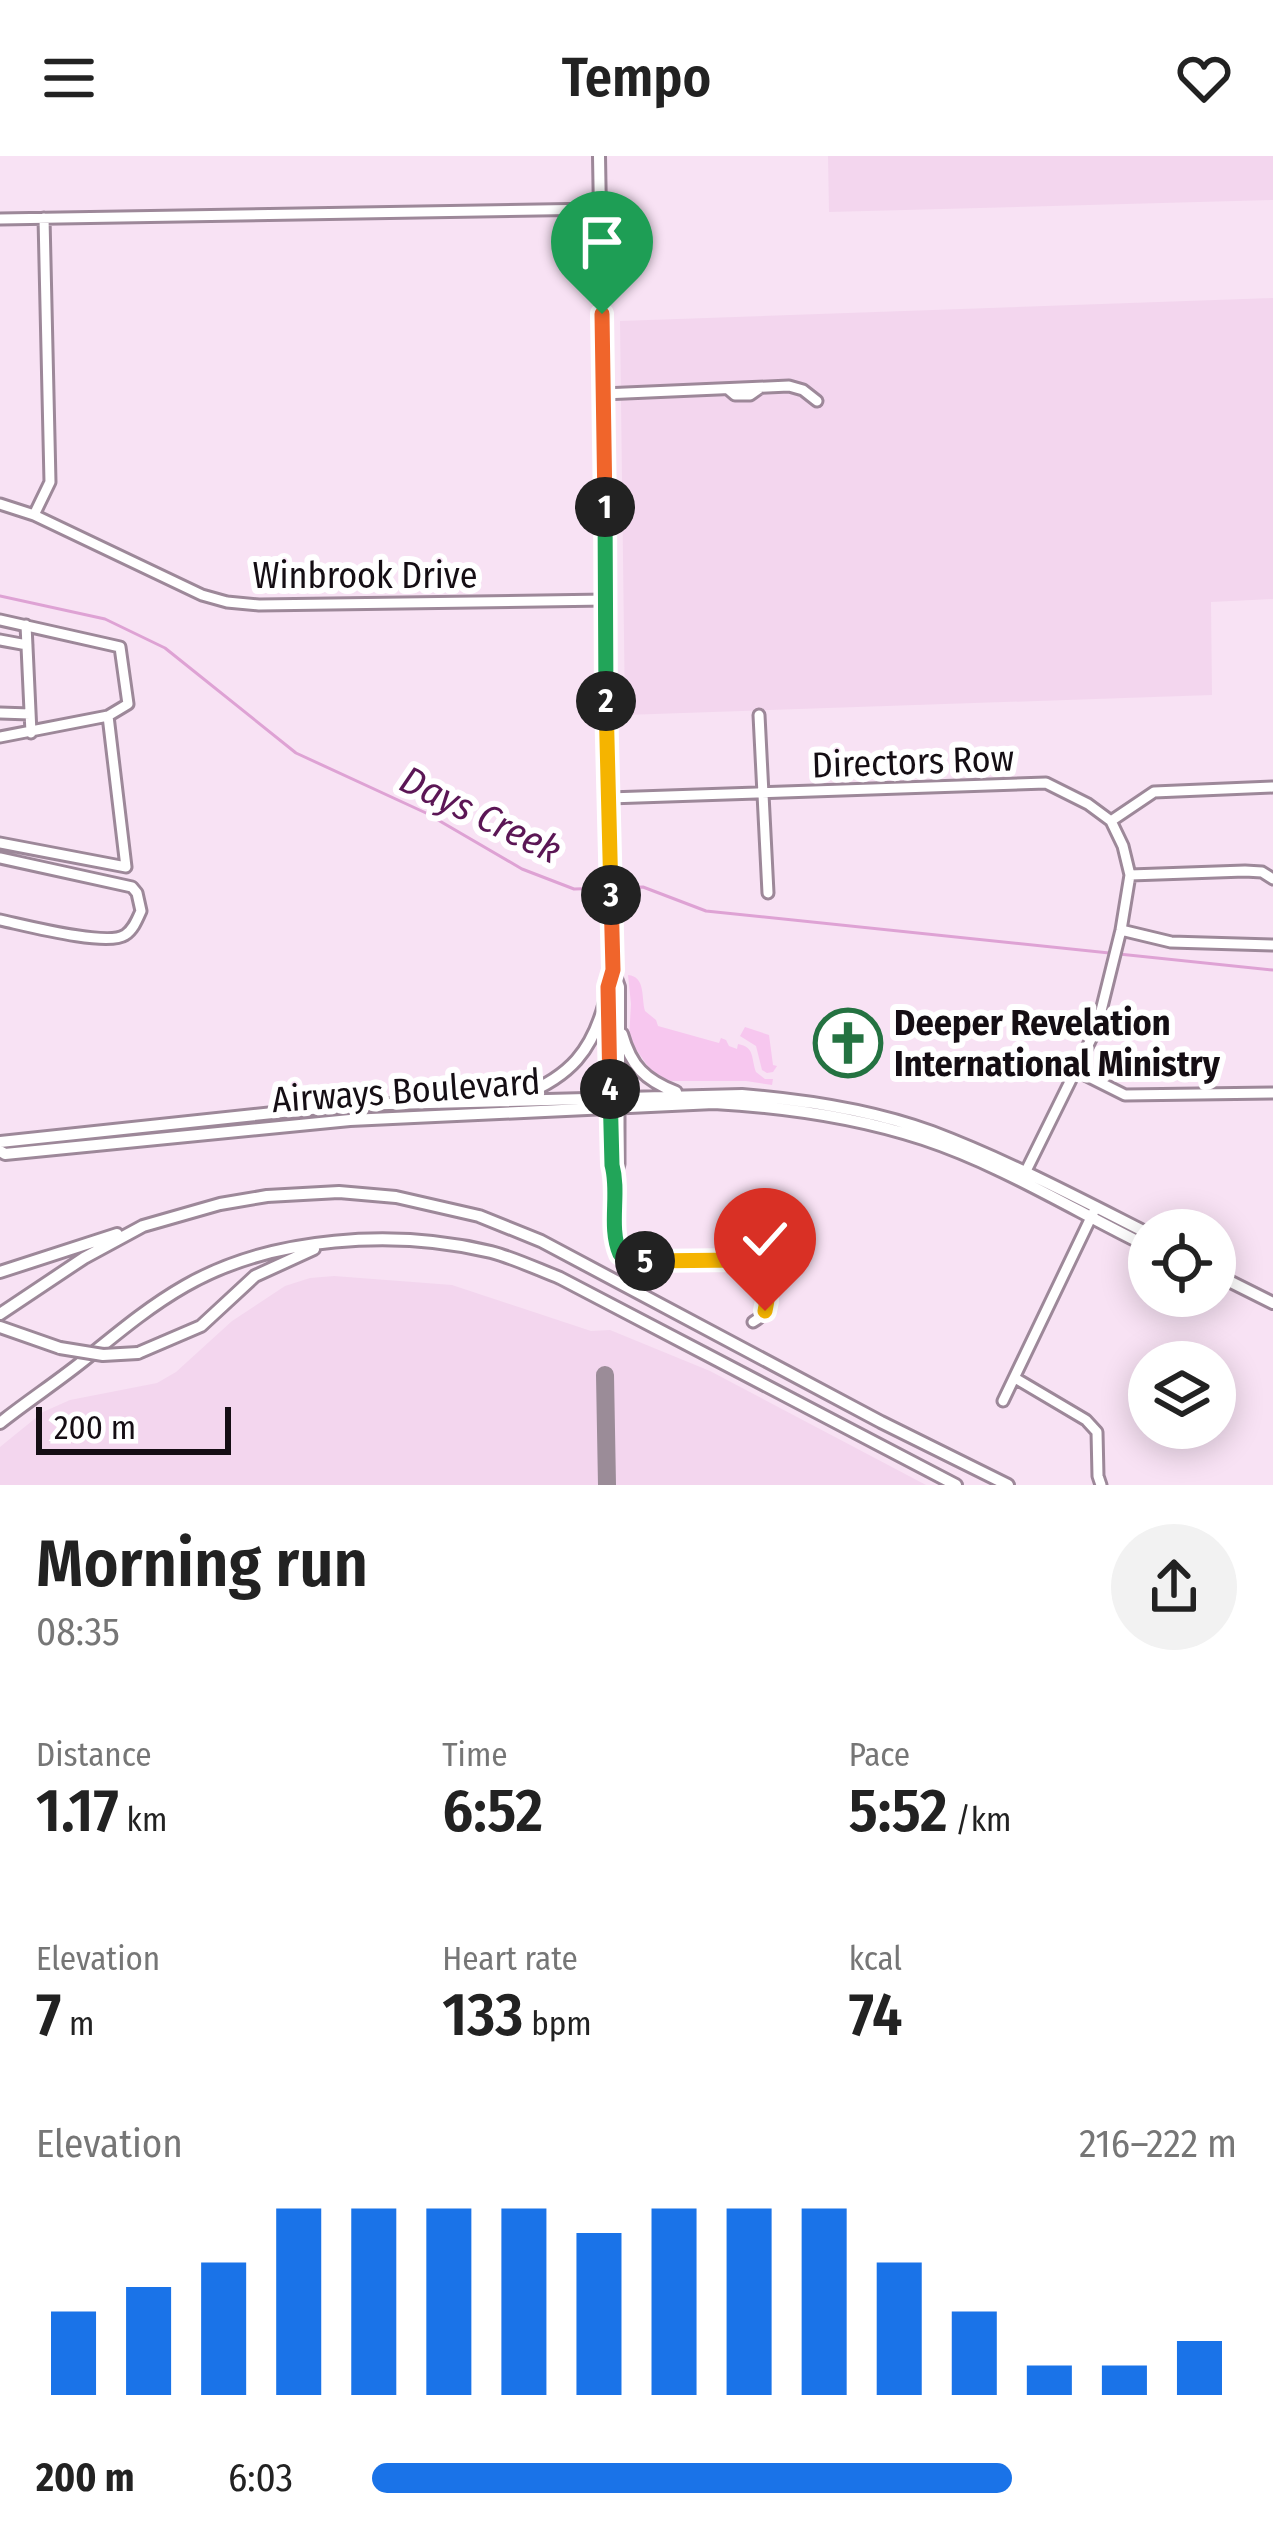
<!DOCTYPE html>
<meta charset="utf-8">
<style>
body{margin:0;font-family:"Fira Sans Condensed",sans-serif;background:#f2f2f2;color:#222;height:100vh;display:flex;flex-direction:column;font-size:45px;white-space:nowrap}
*{box-sizing:border-box;margin:0}
p{font-size:39px;color:#767676}
.icon{flex:none;width:66px;height:66px;fill:none;stroke:currentColor;stroke-width:2;stroke-linecap:round;stroke-linejoin:round}
.map{position:relative;height:1329px;overflow:hidden}
.side{display:flex;flex-direction:column;background:#fff;flex:1}
.side>*{flex:none}
.tools{position:absolute;left:1128px;top:1053px;display:grid;gap:24px}
.tools a{display:grid;place-items:center;width:108px;height:108px;border-radius:50%;background:#fff;box-shadow:0 6px 30px #0003;font-size:60px}
.scale{position:absolute;left:36px;bottom:30px;width:195px;box-sizing:border-box;padding-left:12px;border:6px solid #150e14;border-top:0;font-size:33px;line-height:42px;white-space:nowrap;color:#150e14;-webkit-text-stroke:9px #fff;paint-order:stroke}
.pin{position:absolute;display:grid;place-items:center;width:102px;height:102px;color:#fff;margin:-123px -51px;border-radius:50% 50% 50% 0;rotate:-45deg;box-shadow:0 0 12px #0007}
.pin .icon{rotate:45deg}
.km{position:absolute;width:60px;height:60px;margin:-30px;border-radius:50%;background:#222;color:#fff;font-size:33px;line-height:60px;text-align:center}
.round{display:grid;place-items:center;flex:none;width:126px;height:126px;border-radius:63px;background:#f2f2f2}
.summary{display:flex;align-items:center;justify-content:space-between;height:204px;padding:0 36px}
h1{font-size:66px;font-weight:600;line-height:90px}
.figures{display:grid;grid-template-columns:repeat(3,1fr);gap:18px;height:204px;padding:12px 36px}
.figures div{display:grid;align-content:center}
.figures b{font-size:60px;font-weight:600}
.figures small{font-size:33px;font-weight:400}
.figures p{font-size:33px}
.chart{height:336px;padding:24px 36px}
.chart p{display:flex;justify-content:space-between}
.chart svg{width:100%;height:216px;margin-top:12px;stroke:#1a73e8;stroke-width:6}
ul{padding:0 36px;list-style:none;font-size:39px}
li{display:grid;grid-template-columns:192px 144px 1fr;align-items:center;height:90px}
li i{height:30px;border-radius:15px;background:#1a73e8}
header{display:flex;justify-content:space-between;align-items:center;height:156px;padding:0 36px;background:#fff;font-size:54px;font-weight:600}
.map>svg:first-child{display:block}
</style>
<header><svg class="icon" aria-label="menu" viewBox="0 0 24 24"><path d="M4 6h16M4 12h16M4 18h16"/></svg>Tempo<svg class="icon" aria-label="heart" viewBox="0 0 24 24"><path d="M12 20l-8-8c-3-5 5-10 8-4 3-6 11-1 8 4z"/></svg></header>
<div class="map">
<svg width="1273" height="1329" viewBox="0 0 1273 1329">
<rect width="100%" height="100%" fill="#f8e2f4"/>
<!-- built -->
<path fill="#f3d6ee" d="M828,0h445v44l-444,12z
M1273,142v301l-62,3 1,93 -587,20 -5,-394z
M334,1120l118,9 139,46 19,-1 100,41 216,114h-926v-38l43,-35 27,-12 87,-17 19,-11 56,-51 53,-35 25,-8z"/>
<!-- green -->
<path fill="#f7c7ef" d="M628,819c18,2 13,22 17,36l11,9 2,6 61,17 2,-5 5,2 3,6 8,3 1,-5c17,3 13,14 18,28l9,7h8l-1,6 -26,-4h-75l-18,-7 -24,-35 2,-35z
M745,871l24,8 4,30 4,1 -4,6 -6,1 -5,-3 -6,-24 -16,-10z"/>
<g fill="none" stroke-linecap="round" stroke-linejoin="round">
<!-- stream -->
<path stroke="#dea2d4" stroke-width="3" d="M0,440l105,23 60,29 131,105 130,60 96,56 52,20 69,-2 63,24 567,59"/>
<!-- taxiway -->
<path stroke="#9b8c98" stroke-width="18" d="M605,1219l2,110"/>
<defs>
<path id="minor" d="M0,63l600,-10
M728,233l7,6h15l10,-7
M603,238l186,-8 14,4 14,11
M0,348l34,11 168,80 25,7 32,3 347,-5
M34,359l16,-33 -6,-264
M0,464l120,27 8,57 -20,12 -108,21
M26,469l5,108
M0,484l27,5
M0,557l30,1
M759,559l9,178
M609,642l437,-15 42,21 23,17 12,25 7,29 -9,55 -24,97 -74,150
M1111,665l43,-29 119,-5
M0,687l126,24 -18,-151
M0,702l132,29 5,6 4,18c-4,9 -8,19 -16,24 -18,12 -101,-10 -125,-15
M1130,719l115,-4 17,1 11,7
M1121,774l50,12 102,3
M1077,915l48,24 148,-2
M610,952c1,24 2,46 5,69 4,25 -6,53 5,77 40,21 154,-23 148,45 -1,12 -5,17 -15,23
M615,1021l4,-13v-56
M1015,1222l71,42 11,12 1,44 3,9
M1003,1245l93,-194"/>
<path id="major" d="M599,0l14,814 -4,17v112
M614,817l5,14v117
M622,878c9,32 23,46 54,58
M523,939c47,-19 69,-44 82,-93
M0,986l349,-37 393,-10c63,5 130,15 190,37 74,28 146,66 217,102
M0,995l5,3 345,-34 364,-17c71,4 142,14 209,36 79,26 152,72 226,108
M0,1116l117,-38
M1215,1118l58,29
M0,1158l84,-56 59,-32 77,-22 47,-8 72,-4 57,5 83,19 62,25 340,181 127,63
M0,1171l60,21
M138,1197l63,-27 54,-50 59,-27
M0,1267c29,-23 60,-43 88,-66 32,-26 62,-51 97,-71 87,-50 210,-57 306,-34 23,6 46,17 69,26l396,207"/>
</defs>
<!-- minor casing -->
<use href="#minor" stroke="#9d8899" stroke-width="15"/>
<!-- major casing -->
<use href="#major" stroke="#9d8899" stroke-width="16"/>
<!-- minor -->
<use href="#minor" stroke="#fff" stroke-width="9"/>
<!-- major -->
<use href="#major" stroke="#fff" stroke-width="10"/>
<defs>
<path id="major-bridge" d="M60,1192l43,7 35,-2"/>
</defs>
<!-- major-bridge casing -->
<use href="#major-bridge" stroke="#9d8899" stroke-width="16" stroke-linecap="butt"/>
<!-- major-bridge -->
<use href="#major-bridge" stroke="#fff" stroke-width="10"/>
</g>
<g fill="none" stroke-linecap="round" stroke-linejoin="round">
<defs>
<path id="split-1" d="M602,158l3,193"/>
<path id="split-2" d="M605,351l1,194"/>
<path id="split-3" d="M606,545l5,194"/>
<path id="split-4" d="M610,933l-2,-102 5,-17 -2,-75"/>
<path id="split-5" d="M610,933l2,76c8,29 -4,61 8,89l25,7"/>
<path id="split-6" d="M645,1105l94,-1c27,5 32,27 26,51"/>
</defs>
<!-- split-1 casing -->
<use href="#split-1" stroke="#fff" stroke-width="24"/>
<!-- split-2 casing -->
<use href="#split-2" stroke="#fff" stroke-width="24"/>
<!-- split-3 casing -->
<use href="#split-3" stroke="#fff" stroke-width="24"/>
<!-- split-4 casing -->
<use href="#split-4" stroke="#fff" stroke-width="24"/>
<!-- split-5 casing -->
<use href="#split-5" stroke="#fff" stroke-width="24"/>
<!-- split-6 casing -->
<use href="#split-6" stroke="#fff" stroke-width="24"/>
<!-- split-1 -->
<use href="#split-1" stroke="#f0652b" stroke-width="15"/>
<!-- split-2 -->
<use href="#split-2" stroke="#22a559" stroke-width="15"/>
<!-- split-3 -->
<use href="#split-3" stroke="#f5b400" stroke-width="15"/>
<!-- split-4 -->
<use href="#split-4" stroke="#f0652b" stroke-width="15"/>
<!-- split-5 -->
<use href="#split-5" stroke="#22a559" stroke-width="15"/>
<!-- split-6 -->
<use href="#split-6" stroke="#f5b400" stroke-width="15"/>
</g>
<!-- icons -->
<defs>
<symbol id="church-ring" viewBox="-11 -11 22 22"><circle r="9.5" fill="#fff" stroke="#247241" stroke-width="1.5"/><path d="M-1.2-6h2.4v3.5h3.3v2.4h-3.3V6h-2.4V-.1h-3.3v-2.4h3.3Z" fill="#247241"/></symbol>
</defs>
<g fill-rule="evenodd">
<use href="#church-ring" x="810" y="849" width="76" height="76"/>
</g>
<g text-anchor="middle" stroke-width="12" stroke-linejoin="round" paint-order="stroke">
<!-- street labels -->
<g font-size="36" fill="#150e14" stroke="#fff">
<text x="365" y="432">Winbrook Drive</text>
<text transform="translate(913 605) rotate(-2)" y="13">Directors Row</text>
<text transform="translate(406 934) rotate(-4)" y="13">Airways Boulevard</text>
</g>
<!-- poi labels -->
<g font-size="36" font-weight="bold" fill="#150e14" stroke="#fff" text-anchor="start">
<text x="894" y="879">Deeper Revelation<tspan x="894" dy="41">International Ministry</tspan></text>
</g>
<!-- water labels -->
<g font-size="39" font-style="italic" fill="#5b1655" stroke="#fff">
<text transform="translate(481 658) rotate(26)" y="14">Days Creek</text>
</g>
</g>
</svg>
<div class="tools">
<a><svg class="icon" aria-label="locate" viewBox="0 0 24 24"><circle cx="12" cy="12" r="6"/><path d="M12 2v4M12 18v4M2 12h4M18 12h4"/></svg></a>
<a><svg class="icon" aria-label="layers" viewBox="0 0 24 24"><path d="M12 4l9 5-9 5-9-5zM3 14l9 5 9-5"/></svg></a>
</div>
<div class="scale">200 m</div>
<div class="pin" style="left:602px;top:158px;background:#1e9e55"><svg class="icon" aria-label="arrive" viewBox="0 0 24 24"><path d="M6 21V4h12l-3 4 3 4H6"/></svg></div>
<div class="pin" style="left:765px;top:1155px;background:#d93025"><svg class="icon" aria-label="check" viewBox="0 0 24 24"><path d="M5 12l5 5 9-10"/></svg></div>
<b class="km" style="left:605px;top:351px">1</b>
<b class="km" style="left:606px;top:545px">2</b>
<b class="km" style="left:611px;top:739px">3</b>
<b class="km" style="left:610px;top:933px">4</b>
<b class="km" style="left:645px;top:1105px">5</b>
</div>
<section class="side">
<div class="summary"><div><h1>Morning run</h1><p>08:35</p></div><a class="round"><svg class="icon" aria-label="share" viewBox="0 0 24 24"><path d="M12 15V3M7 8l5-5 5 5M5 13v7h14v-7"/></svg></a></div>
<div class="figures">
<div><p>Distance</p><b>1.17<small> km</small></b></div>
<div><p>Time</p><b>6:52</b></div>
<div><p>Pace</p><b>5:52<small> /km</small></b></div>
</div>
<div class="figures">
<div><p>Elevation</p><b>7<small> m</small></b></div>
<div><p>Heart rate</p><b>133<small> bpm</small></b></div>
<div><p>kcal</p><b>74</b></div>
</div>
<div class="chart"><p><span>Elevation</span>216–222 m</p>
<svg viewBox="0 0 160 44" preserveAspectRatio="none"><path d="M5 44V27M15 44V22M25 44V17M35 44V6M45 44V6M55 44V6M65 44V6M75 44V11M85 44V6M95 44V6M105 44V6M115 44V17M125 44V27M135 44V38M145 44V38M155 44V33"/></svg>
</div>
<ul>
<li><b>200 m</b>6:03<i style="width:74%"></i></li>
</ul>
</section>
